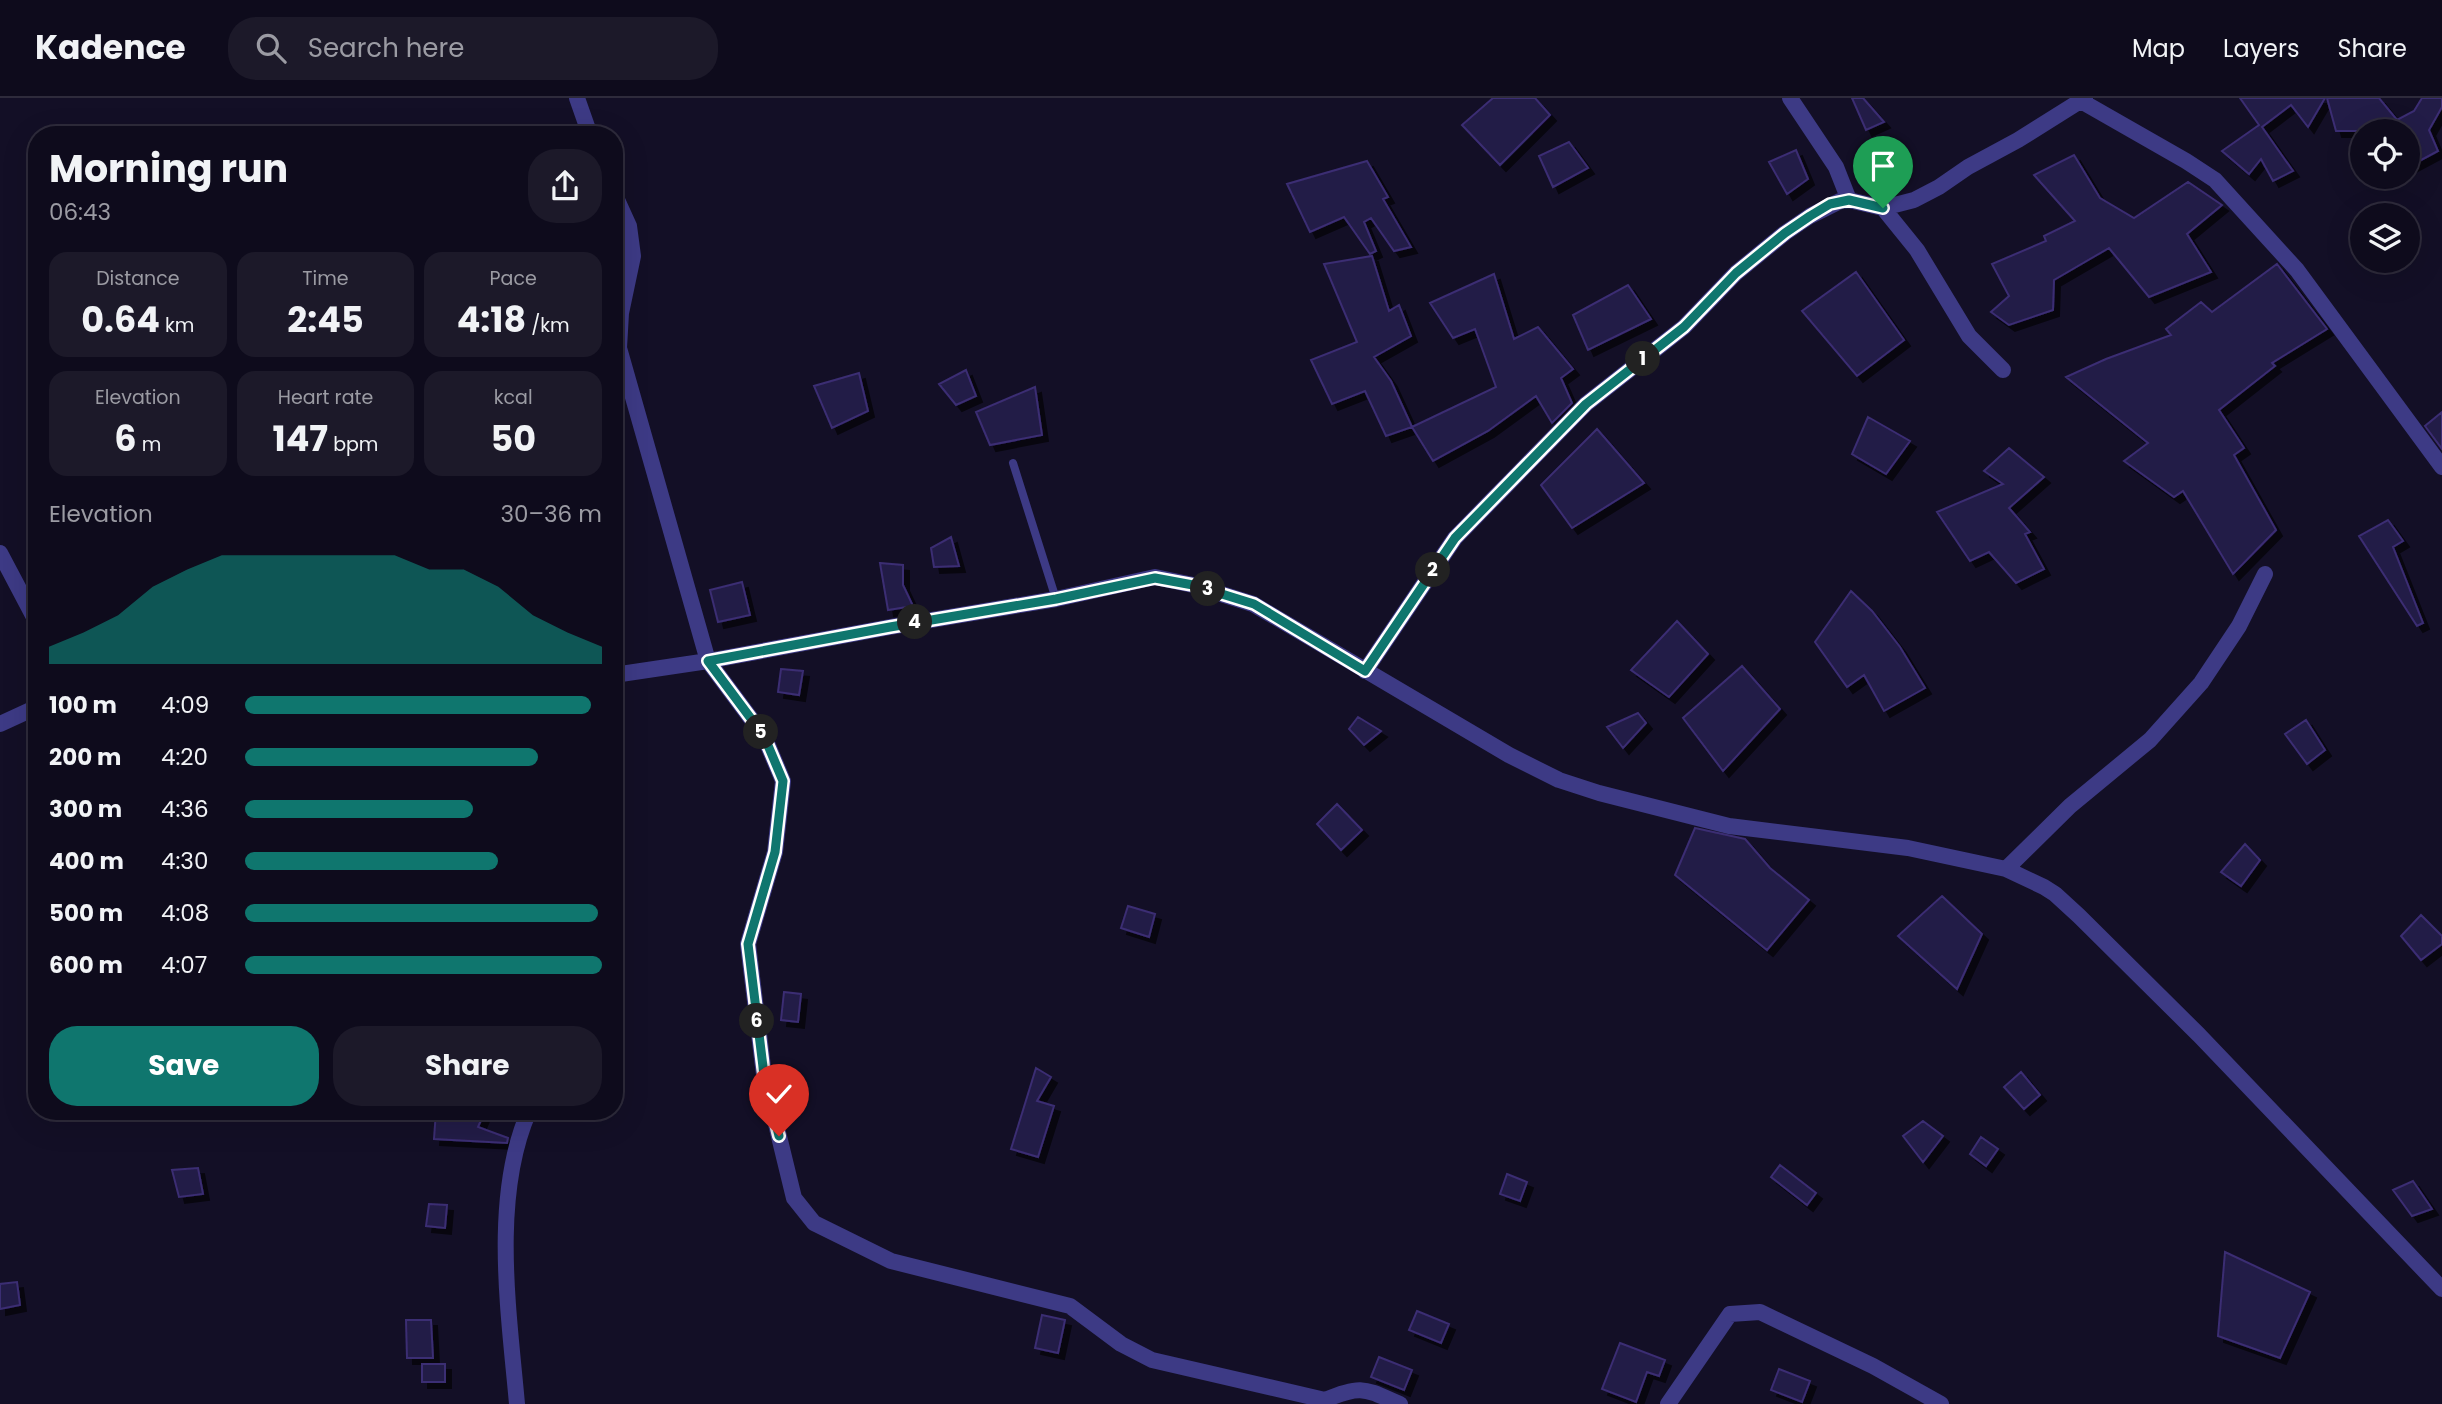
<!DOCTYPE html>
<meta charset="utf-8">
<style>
body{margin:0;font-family:Poppins,sans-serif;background:#1c1929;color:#f1f3f6;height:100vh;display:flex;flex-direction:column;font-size:26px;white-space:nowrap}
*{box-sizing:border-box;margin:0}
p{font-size:23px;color:#9b9ba3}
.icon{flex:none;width:38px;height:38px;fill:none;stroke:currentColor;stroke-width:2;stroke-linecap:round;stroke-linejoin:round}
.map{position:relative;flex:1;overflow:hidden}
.drawer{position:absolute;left:28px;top:28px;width:595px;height:994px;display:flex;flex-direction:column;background:#0e0b1c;border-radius:28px;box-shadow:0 7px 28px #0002,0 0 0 2px #2e2b3b}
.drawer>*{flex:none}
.fabs{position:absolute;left:2350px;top:21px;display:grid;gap:14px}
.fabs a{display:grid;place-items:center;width:70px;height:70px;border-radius:50%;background:#0e0b1c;box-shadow:0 7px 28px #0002,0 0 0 2px #2e2b3b;font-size:35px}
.pin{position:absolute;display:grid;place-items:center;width:60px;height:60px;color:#fff;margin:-72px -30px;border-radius:50% 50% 50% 0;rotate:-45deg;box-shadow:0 0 7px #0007}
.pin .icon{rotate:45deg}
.km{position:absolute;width:35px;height:35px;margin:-18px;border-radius:50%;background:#222;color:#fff;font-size:19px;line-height:35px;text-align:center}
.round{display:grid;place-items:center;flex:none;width:74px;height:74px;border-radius:28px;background:#1c1929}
.overview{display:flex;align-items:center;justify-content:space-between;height:119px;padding:0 21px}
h1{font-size:38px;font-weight:700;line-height:52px}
.stats{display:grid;grid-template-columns:repeat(3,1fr);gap:10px;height:119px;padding:7px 21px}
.stats div{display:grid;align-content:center;border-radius:18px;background:#1c1929;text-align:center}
.stats b{font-size:35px;font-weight:700}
.stats small{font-size:19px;font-weight:400}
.stats p{font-size:19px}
.chart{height:196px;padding:14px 21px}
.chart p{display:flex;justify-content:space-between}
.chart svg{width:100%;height:126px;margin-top:7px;fill:#0f766e;opacity:.7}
.button{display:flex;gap:14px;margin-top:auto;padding:14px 21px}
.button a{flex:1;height:80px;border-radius:28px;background:#0f766e;color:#fff;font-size:28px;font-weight:700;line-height:80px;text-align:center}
.button a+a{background:#1c1929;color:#f1f3f6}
ul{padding:0 21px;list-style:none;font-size:23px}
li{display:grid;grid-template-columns:112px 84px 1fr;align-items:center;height:52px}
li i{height:18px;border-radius:9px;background:#0f766e}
header{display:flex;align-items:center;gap:42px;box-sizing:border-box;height:98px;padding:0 35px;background:#0e0b1c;border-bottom:2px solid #2e2b3b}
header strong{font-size:33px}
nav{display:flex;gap:38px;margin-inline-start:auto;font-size:24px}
.search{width:490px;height:63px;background:#1c1929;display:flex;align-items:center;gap:18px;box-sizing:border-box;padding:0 24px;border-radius:28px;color:#9b9ba3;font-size:26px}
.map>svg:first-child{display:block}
</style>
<header>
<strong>Kadence</strong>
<div class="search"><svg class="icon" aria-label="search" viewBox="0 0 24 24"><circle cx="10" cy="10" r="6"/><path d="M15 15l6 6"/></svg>Search here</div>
<nav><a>Map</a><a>Layers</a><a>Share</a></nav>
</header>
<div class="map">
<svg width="2442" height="1306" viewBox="0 0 2442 1306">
<defs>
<filter id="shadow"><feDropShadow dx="6" dy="6" stdDeviation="0" flood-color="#0009"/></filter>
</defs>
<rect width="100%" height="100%" fill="#130f26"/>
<!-- building -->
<path fill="#241b47" stroke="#3b2d73" stroke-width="2" filter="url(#shadow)" d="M1493,0h42l15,17 -50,50 -38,-40z
M1852,0h11l21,24 -18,8z
M2240,0h85l-17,29 -17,-22 -29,22 31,44 -20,10 -12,-22 -12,15 -27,-23 37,-26z
M2327,0h52l18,22 17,-9 8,-13h20v9l-13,23 9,21 -30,16v-36h-72z
M1569,44l19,26 -35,19 -14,-31z
M1796,52l12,29 -21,15 -18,-32z
M2074,57l26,43 34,20 54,-36 34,23 -35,29 24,38 -62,25 -40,-49 -55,32 -1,30 -44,15 -18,-13 18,-16 -17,-32 54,-23 -2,-5 31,-15 -41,-46z
M1367,63l21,36 -5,2 28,48 -17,4 -23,-33 -7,4 12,29 -6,3 -26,-37 -34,15 -23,-48z
M1372,158l17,55 10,-6 12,31 -37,21 17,24 21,46 -26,9 -21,-45 -33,13 -21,-44 46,-18 -33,-78z
M2277,166l50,65 -55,34 3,3 -56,44 25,38 -10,7 42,75 -43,44 -50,-83 -9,6 -50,-36 24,-18 -82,-66 40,-18 65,-24 -5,-6 35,-27 11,10z
M1856,174l48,68 -47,36 -55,-65z
M1494,176l20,65 24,-12 35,42 -12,9 11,25 -20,20 -16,-27 -48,35 -55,30 -21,-34 84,-40 -21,-58 -22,9 -23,-35z
M1628,187l23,34 -63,31 -15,-35z
M966,272l10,26 -20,9 -17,-21z
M859,275l9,38 -36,17 -18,-42z
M1035,289l7,48 -52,10 -14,-33z
M2442,314v37l-17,-23z
M1868,319l42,24 -24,33 -34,-20z
M1597,331l47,54 -72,45 -31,-43z
M2009,350l35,29 -35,31 21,24 -5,2 19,35 -28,14 -27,-31 -19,9 -33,-49 66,-28 -19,-13z
M2388,422l15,21 -10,6 30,76 -6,3 -58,-90z
M951,439l8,29 -25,1 -3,-19z
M880,465l23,2v20l10,21 -25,4z
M742,484l8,33 -32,7 -8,-32z
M1851,493l21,20 28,36 25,41 -41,23 -20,-36 -17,12 -32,-45z
M1677,523l31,33 -39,43 -38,-27z
M1742,568l38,43 -57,62 -40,-53z
M781,571l22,2 -4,24 -21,-3z
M1638,615l8,10 -23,25 -16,-21z
M1358,619l23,14 -17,14 -15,-16z
M2306,622l19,30 -18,14 -22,-30z
M1337,706l25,26 -21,20 -24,-26z
M1695,730l50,11 25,29 39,32 -42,50 -92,-75z
M2245,746l15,16 -19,26 -20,-14z
M1942,798l40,38 -25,55 -59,-53z
M1128,808l27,8 -6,23 -28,-9z
M2421,817l21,21v8l-21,16 -20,-24z
M784,894l17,2 -3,28 -17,-2z
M1036,970l15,9 -14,24 17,5 -16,51 -27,-8z
M2021,974l19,23 -16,14 -20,-22z
M436,1013h49l-7,16 30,11 -1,5 -73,-4z
M1923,1023l20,15 -20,26 -20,-26z
M1981,1039l17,12 -12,17 -16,-12z
M1780,1067l36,28 -9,12 -36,-28z
M198,1070l5,26 -24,3 -7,-27z
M1507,1076l20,8 -7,19 -20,-7z
M2413,1083l19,28 -20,7 -19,-26z
M429,1106l18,1 -2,23 -19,-2z
M2225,1154l85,40 -30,66 -62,-22z
M17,1184l3,23 -20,4v-25z
M1417,1213l32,13 -8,19 -32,-13z
M1042,1217l23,5 -7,33 -23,-5z
M406,1222h25l2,38h-26z
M1620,1245l45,17 -6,16 -12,-4 -11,30 -34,-13z
M1379,1259l33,13 -8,20 -33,-13z
M422,1266h23v18h-23z
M1779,1271l31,12 -8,21 -31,-12z"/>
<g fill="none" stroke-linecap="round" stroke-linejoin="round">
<!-- lane -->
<path stroke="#3d3a85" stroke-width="8" d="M1013,365l43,136"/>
<!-- street -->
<path stroke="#3d3a85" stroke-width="16" d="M577,0l13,37
M1790,0l46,69 13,33
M2081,3l105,60 29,19 82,90 145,197
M614,95l15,33 4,30 -12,57 -2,35 89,313 56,75 19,45 -8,71 -27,92 16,131 30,123 20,25 77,38 179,45 51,38 31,16 173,40c37,-16 40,-11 75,4
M1883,110l34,42 52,86 34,34
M0,455l37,70
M1365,573l90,-133 131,-134 98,-77 52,-54 49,-40 25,-17 30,-15 9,-1 34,8 31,-8 25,-13 29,-20 50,-27 67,-42
M614,577l94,-14 182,-34 166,-28 99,-22 38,8 60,19 256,151 50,25 40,13 130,33 179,22 98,21 38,18 11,7 24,22 120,119 243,254
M0,626l37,-17
M2006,771l64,-63 80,-66 51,-57 38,-57 26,-52
M517,1306c-8,-91 -26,-207 12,-293
M1668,1306l62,-90 30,-2 113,54 68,38"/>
</g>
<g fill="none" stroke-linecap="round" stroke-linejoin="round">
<defs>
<path id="route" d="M779,1038l-15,-61 -16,-131 27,-92 8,-71 -19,-45 -56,-75 182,-34 166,-28 99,-21 38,7 61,19 111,67 90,-133 131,-134 98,-77 52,-54 49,-40 25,-17 20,-12 19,-4 34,8"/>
</defs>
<!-- route casing -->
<use href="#route" stroke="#fff" stroke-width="14"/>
<!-- route -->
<use href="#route" stroke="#0f766e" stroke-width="9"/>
</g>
</svg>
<div class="fabs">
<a><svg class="icon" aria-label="locate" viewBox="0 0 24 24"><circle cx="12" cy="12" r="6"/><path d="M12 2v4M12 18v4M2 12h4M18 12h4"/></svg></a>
<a><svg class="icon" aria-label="layers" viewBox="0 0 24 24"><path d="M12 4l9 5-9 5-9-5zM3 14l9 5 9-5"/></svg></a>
</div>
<div class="pin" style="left:1883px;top:110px;background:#1e9e55"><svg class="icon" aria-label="arrive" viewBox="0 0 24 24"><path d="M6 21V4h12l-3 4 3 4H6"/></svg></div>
<div class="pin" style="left:779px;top:1038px;background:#d93025"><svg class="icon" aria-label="check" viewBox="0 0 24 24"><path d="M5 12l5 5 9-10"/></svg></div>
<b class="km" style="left:1643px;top:261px">1</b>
<b class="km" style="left:1433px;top:472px">2</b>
<b class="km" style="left:1208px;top:491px">3</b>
<b class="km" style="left:915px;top:524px">4</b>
<b class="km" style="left:761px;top:634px">5</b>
<b class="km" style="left:757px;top:923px">6</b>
<section class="drawer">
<div class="overview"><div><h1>Morning run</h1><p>06:43</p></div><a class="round"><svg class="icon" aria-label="share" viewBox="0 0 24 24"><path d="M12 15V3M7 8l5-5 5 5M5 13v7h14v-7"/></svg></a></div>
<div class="stats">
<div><p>Distance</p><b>0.64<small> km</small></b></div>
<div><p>Time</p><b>2:45</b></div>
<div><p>Pace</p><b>4:18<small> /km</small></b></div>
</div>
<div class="stats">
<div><p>Elevation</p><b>6<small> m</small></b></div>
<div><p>Heart rate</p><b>147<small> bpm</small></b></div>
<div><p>kcal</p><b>50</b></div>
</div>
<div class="chart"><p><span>Elevation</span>30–36 m</p>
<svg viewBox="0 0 160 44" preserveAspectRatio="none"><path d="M0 44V38L10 33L20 27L30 17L40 11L50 6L60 6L70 6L80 6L90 6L100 6L110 11L120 11L130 17L140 27L150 33L160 38V44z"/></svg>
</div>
<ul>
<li><b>100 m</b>4:09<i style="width:97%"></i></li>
<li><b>200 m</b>4:20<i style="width:82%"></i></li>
<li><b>300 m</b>4:36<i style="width:64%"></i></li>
<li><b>400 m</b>4:30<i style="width:71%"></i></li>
<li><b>500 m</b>4:08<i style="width:99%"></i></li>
<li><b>600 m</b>4:07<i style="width:100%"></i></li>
</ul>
<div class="button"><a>Save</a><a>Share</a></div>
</section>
</div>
